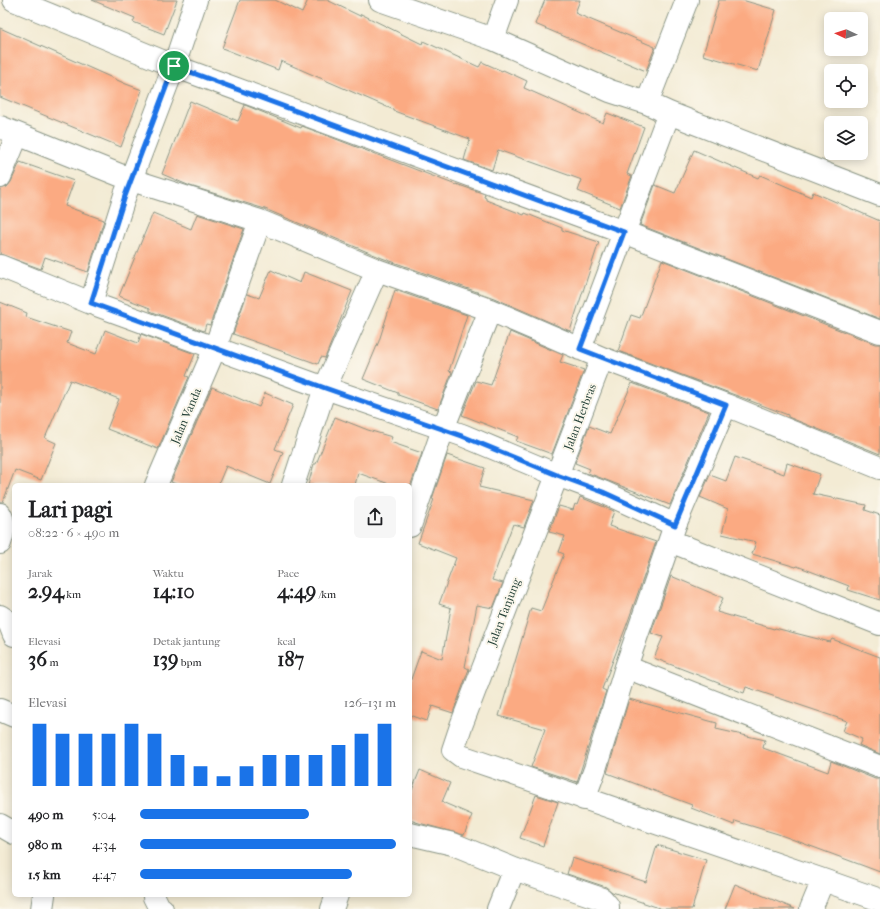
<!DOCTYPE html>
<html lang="id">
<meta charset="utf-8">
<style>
body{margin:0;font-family:"IM FELL French Canon",serif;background:#f6f6f6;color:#202124;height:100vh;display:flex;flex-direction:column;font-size:15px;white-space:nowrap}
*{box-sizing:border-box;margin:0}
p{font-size:13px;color:#757577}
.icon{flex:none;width:22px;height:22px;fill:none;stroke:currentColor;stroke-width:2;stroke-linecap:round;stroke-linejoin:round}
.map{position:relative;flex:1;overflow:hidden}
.details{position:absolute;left:12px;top:483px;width:400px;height:414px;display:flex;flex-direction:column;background:#fff;border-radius:6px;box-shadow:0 2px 10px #0003}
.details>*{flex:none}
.needle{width:26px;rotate:274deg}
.controls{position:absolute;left:824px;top:12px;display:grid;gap:8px}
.controls a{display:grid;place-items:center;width:44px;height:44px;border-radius:6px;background:#fff;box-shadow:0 2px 10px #0003;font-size:20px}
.pin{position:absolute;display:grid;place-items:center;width:34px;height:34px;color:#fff;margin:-17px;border:2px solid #fff;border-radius:50%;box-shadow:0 1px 4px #0007}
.round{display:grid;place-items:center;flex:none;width:42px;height:42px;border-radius:6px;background:#f6f6f6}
.head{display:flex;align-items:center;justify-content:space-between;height:68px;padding:0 16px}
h1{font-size:22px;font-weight:700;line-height:30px}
.figures{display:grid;grid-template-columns:repeat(3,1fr);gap:6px;height:68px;padding:4px 16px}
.figures div{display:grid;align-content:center}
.figures b{font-size:20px;font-weight:700}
.figures small{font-size:11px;font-weight:400}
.figures p{font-size:11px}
.chart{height:112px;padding:8px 16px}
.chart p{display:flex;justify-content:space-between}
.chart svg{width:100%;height:72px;margin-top:4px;stroke:#1a73e8;stroke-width:6}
ul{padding:0 16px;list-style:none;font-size:13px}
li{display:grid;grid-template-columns:64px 48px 1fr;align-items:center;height:30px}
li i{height:10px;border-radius:5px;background:#1a73e8}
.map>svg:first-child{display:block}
</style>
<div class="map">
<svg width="880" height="909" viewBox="0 0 880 909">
<rect width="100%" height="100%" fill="#fbf7ec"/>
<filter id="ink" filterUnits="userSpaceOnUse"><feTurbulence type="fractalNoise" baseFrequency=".025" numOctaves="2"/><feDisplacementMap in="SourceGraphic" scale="8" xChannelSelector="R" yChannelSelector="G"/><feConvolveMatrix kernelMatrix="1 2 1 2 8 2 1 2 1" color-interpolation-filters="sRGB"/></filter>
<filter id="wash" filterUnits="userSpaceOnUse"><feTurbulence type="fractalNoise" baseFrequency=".012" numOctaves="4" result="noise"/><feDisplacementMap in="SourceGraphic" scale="16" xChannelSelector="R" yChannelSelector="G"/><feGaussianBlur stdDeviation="0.9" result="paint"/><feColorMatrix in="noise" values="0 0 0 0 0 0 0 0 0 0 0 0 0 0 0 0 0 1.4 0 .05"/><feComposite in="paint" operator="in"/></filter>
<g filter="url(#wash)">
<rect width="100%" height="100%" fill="#f3ebd4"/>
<g id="blocks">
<!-- building -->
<path fill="#fbaa82" d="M92,0h85l-13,34 -31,-12 2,-4z
M240,0h35l27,13 6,-13h19l33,16 1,-2 61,30 1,-3 56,26 3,-5 20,9 1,-1 24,11 -3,7 79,35 4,-10 37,14 -17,47 5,2 -12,32 -42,-17 4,-11 -84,-30 -6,20 -28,-10 6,-21 -76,-28v-1l-113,-49 -3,9 -56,-22z
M545,0h35l-5,13 80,34 -9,24 -111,-47z
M719,0h23l34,10 -18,61 -55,-16z
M0,28l126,56 16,6 -21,57 -121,-50z
M190,101l48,20 7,-16 56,23 1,-2 154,59v-1l29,10 -1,3 2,1v2l38,15 1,-2 37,15v2l37,12 -29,89 -76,-33 -112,-40 -117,-49 -75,-23 -28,-12z
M694,150l64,28 2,-3 51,22 2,-5 67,29v98l-240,-94 15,-40 20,8z
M20,162l54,19 -9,25 39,14 -16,52 -43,-15 -4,12 -41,-15v-65l7,-2 4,-5z
M153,213l38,16 6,-15 47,15 -34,96 -4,-1 -2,7 -54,-20v-3l-31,-12z
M662,260l213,84h5v110l-92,-37v-2l-170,-64 13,-36 9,3z
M271,270l29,13 4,-11 48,19 -27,67 -4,-1 -3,7 -85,-30 14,-40 12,4z
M395,290l72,25 -18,56 3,1 -14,37 -40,-14v-2l-35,-14 16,-38z
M0,302l27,11 -1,4 45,15 -4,11 29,11 9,-24 33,13 3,-9 54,20 -9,22 3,1 -31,72 -51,-20 12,-30 -49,-19 -25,58 11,5 -15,37 -26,-10 -12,32h-3z
M510,332l53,23 -3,7 24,8 -32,84 -36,-13 2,-4 -56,-22 14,-34 15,4z
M632,383l77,29 -39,93 -82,-32 2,-4 -15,-6 14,-37 21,8z
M212,387l47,20 6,-14 28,12 -18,44 8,3 -13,32 -44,-18 -8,19h-40l-7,-3z
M335,417l33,13 24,7 -2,5 32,11 -12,34v-2h-18l-34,-12 -3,12h-47l6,-21h2z
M447,455l38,13 -6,19 55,13 -10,27 -11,-3 -21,56 11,3 -10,25 -16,-3 -12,62 4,2 -16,44 -21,-7 -5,15 -17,-6v-33l11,-31 21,8 9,-51 -12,-4 17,-46 -38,-15 16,-44h-2z
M735,457l49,17 3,-11 33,11 -7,20 53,11 -1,5 15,5v85l-32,-10 1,-4 -52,-20 -1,1 -44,-13 4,-12 -34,-8 6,-25 -28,-12 10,-22 16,6z
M580,497l34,14 -5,15 47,16 -29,82 -25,65 4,2 -29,91 -46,-15 14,-38 -46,-13 32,-108 10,3 23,-57 -5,-2 6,-16 -16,-4 10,-26 14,4 2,-6 2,1z
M671,576l52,22 -6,14 57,17 1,-1 55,14 2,-3 48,18v97l-21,-9 3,-6 -19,-8 4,-10 -101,-34 -2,6 -90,-35 9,-21 -12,-4z
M629,699l88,24 -1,6 49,11 -2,8 65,24 3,-11 44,18h5v93l-102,-38 -43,-13 -1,4 -43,-17 1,-3 -85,-32z
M420,770l30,13 -8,19 30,13 -8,20 -45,-12 -9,-3v-25z
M536,795l22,7 -15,44 -23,-8z
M657,845l49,15 -14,49h-30l-50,-17 -6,-5 -39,-13 5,-16 74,24z
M735,884l60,25h-70z"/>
</g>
</g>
<g filter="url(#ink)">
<use href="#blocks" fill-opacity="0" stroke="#899484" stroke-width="1"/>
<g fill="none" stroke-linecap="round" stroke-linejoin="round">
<defs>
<path id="minor" d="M14,0l160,66 450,166 256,100
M380,0l113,39 117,52 37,12 22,10 211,82
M493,39l14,-39
M647,103l40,-103
M0,127l132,53 128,41 117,49 113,40 112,48 124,47 154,63
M0,177l14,-34
M0,266l91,37 234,85 137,47 95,40 46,17 72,33
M91,303l34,-108 49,-129 22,-66
M580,349l89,-236
M602,358l-141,368 -8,24 8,6 362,124 57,20
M156,485l59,-137 45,-127
M293,485l32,-97 52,-118
M0,514c6,10 3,20 0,29
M410,526l33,-97 47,-119
M670,541l210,83
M0,616l9,6 5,13
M626,667l254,100
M0,710l14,6
M584,799l11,-30 31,-102 49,-142 51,-120
M0,825l14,8
M410,834l43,10 61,25 88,30 6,7v3
M154,895v2l5,10 3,2
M42,909l2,-14
M332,909l5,-14
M498,909l16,-40
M811,909l12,-29"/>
</defs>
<!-- minor casing -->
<use href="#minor" stroke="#899484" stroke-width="24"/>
<!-- minor -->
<use href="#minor" stroke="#fff" stroke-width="22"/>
</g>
</g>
<g fill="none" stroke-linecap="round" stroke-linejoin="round" filter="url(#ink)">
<defs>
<path id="route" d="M174,66l450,166 -44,117 146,56 -51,120 -72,-33 -46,-17 -95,-39 -137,-48 -234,-85 34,-107z"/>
</defs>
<!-- route casing -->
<use href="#route" stroke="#fff" stroke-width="8"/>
<!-- route -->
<use href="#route" stroke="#1a73e8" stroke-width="5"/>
</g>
<g text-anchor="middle" stroke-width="4" stroke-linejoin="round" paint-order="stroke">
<!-- street labels -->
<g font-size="12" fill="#1f3d34" stroke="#fbf7ec">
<text transform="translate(186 416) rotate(-67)" y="4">Jalan Vanda</text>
<text transform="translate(580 417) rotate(-69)" y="4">Jalan Herbras</text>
<text transform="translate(504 612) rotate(-69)" y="4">Jalan Tanjung</text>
</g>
</g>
</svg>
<div class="controls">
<a><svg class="needle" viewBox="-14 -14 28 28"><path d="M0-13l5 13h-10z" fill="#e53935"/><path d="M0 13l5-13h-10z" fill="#757577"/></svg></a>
<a><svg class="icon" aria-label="locate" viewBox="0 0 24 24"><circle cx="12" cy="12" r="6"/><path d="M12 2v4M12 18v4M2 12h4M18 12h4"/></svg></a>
<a><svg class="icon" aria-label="layers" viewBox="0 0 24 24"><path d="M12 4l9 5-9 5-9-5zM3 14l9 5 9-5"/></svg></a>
</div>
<div class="pin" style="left:174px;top:66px;background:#1e9e55"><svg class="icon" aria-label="arrive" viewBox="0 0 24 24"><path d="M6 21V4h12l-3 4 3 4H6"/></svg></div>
<section class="details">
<div class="head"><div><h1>Lari pagi</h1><p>08:22 · 6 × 490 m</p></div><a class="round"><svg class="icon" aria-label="share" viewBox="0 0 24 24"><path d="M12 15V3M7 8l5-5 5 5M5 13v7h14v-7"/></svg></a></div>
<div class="figures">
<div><p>Jarak</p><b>2.94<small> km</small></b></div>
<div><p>Waktu</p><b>14:10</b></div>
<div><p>Pace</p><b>4:49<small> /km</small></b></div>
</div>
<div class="figures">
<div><p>Elevasi</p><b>36<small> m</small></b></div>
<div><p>Detak jantung</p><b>139<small> bpm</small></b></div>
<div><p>kcal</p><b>187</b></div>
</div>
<div class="chart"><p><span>Elevasi</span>126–131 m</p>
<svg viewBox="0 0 160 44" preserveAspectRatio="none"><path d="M5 44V6M15 44V12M25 44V12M35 44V12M45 44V6M55 44V12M65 44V25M75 44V32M85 44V38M95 44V32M105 44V25M115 44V25M125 44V25M135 44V19M145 44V12M155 44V6"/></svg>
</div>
<ul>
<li><b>490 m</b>5:04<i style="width:66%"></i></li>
<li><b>980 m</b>4:34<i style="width:100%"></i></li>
<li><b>1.5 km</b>4:47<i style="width:83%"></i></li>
</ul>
</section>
</div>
